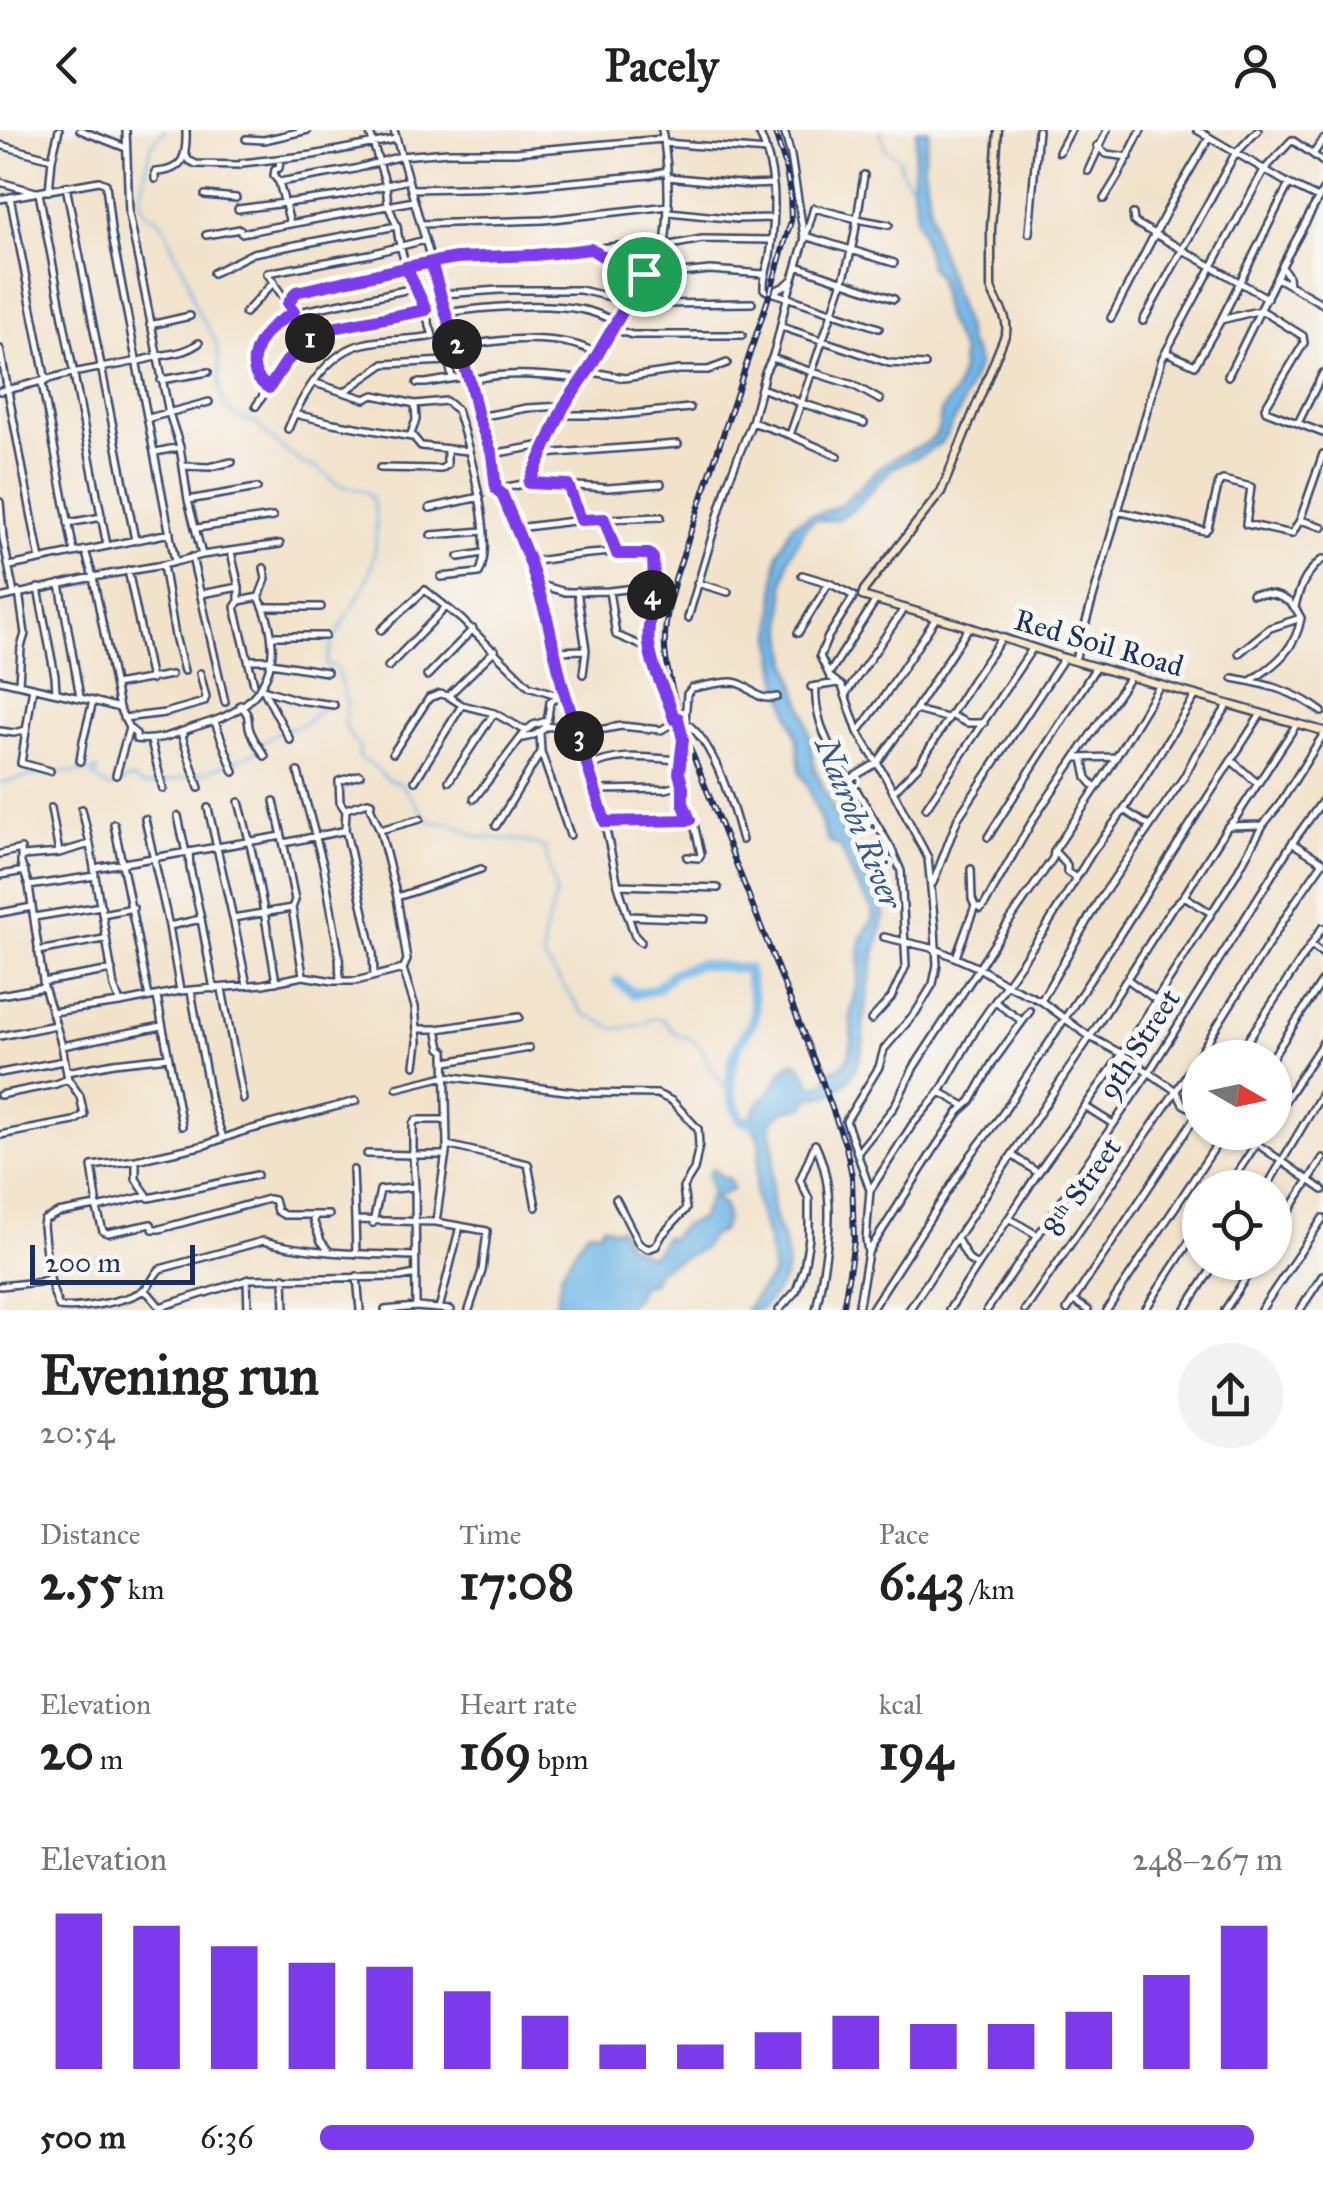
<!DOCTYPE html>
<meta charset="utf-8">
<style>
body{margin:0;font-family:"IM FELL Great Primer",serif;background:#f2f2f2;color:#222;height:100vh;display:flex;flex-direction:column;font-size:38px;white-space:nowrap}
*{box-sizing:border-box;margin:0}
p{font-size:32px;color:#767676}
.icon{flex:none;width:55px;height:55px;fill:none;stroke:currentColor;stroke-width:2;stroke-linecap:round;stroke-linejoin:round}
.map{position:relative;height:1180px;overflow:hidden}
.panel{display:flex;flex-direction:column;background:#fff;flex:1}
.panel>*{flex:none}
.needle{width:65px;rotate:99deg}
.tools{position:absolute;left:1182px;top:910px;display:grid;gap:20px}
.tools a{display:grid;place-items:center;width:110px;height:110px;border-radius:50%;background:#fff;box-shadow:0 2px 8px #0004;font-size:50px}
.scale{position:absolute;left:30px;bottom:25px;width:165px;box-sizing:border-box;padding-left:10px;border:5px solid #1b2f5e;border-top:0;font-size:28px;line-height:35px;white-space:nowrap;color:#1b2f5e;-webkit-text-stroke:8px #f6f6f2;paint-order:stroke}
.pin{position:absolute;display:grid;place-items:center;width:85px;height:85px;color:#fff;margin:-42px;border:5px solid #fff;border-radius:50%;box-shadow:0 2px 10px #0007}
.km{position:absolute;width:50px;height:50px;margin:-25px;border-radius:50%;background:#222;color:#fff;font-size:28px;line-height:50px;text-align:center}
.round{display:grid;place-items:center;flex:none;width:105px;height:105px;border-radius:52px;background:#f2f2f2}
.summary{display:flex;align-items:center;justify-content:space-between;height:170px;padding:0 40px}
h1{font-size:55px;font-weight:800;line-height:75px}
.figures{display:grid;grid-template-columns:repeat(3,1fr);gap:15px;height:170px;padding:10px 40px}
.figures div{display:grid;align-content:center}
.figures b{font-size:50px;font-weight:800}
.figures small{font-size:28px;font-weight:400}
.figures p{font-size:28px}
.chart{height:280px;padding:20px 40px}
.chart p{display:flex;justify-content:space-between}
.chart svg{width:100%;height:180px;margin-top:10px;stroke:#7c3aed;stroke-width:6}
ul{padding:0 40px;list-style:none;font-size:32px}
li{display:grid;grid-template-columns:160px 120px 1fr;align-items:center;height:75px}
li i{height:25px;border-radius:12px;background:#7c3aed}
header{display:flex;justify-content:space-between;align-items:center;height:130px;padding:0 40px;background:#fff;font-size:45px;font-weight:800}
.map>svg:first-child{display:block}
</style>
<header><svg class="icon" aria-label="back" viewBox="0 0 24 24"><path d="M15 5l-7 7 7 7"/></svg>Pacely<svg class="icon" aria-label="person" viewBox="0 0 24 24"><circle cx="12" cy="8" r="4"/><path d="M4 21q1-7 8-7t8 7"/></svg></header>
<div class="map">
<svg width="1323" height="1180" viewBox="0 0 1323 1180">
<rect width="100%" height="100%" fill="#f6f6f2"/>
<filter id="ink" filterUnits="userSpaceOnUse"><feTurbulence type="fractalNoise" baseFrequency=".01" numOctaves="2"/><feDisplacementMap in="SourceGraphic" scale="20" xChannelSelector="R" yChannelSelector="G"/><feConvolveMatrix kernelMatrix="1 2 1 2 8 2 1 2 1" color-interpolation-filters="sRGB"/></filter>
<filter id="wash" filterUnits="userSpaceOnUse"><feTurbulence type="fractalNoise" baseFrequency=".0048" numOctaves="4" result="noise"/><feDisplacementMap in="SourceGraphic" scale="40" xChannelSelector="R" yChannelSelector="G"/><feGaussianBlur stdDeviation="2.25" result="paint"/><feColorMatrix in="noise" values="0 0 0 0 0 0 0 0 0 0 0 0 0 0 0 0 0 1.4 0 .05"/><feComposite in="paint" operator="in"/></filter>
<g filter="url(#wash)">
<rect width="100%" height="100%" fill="#f2e2c9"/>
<!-- water -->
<path fill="#6fb6e6" stroke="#4572a2" stroke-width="2.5" d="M917,0h12l-6,32 11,72 31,91 3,18 6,9 4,12 -18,46 -18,32 -22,14 -28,12 -38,41 -18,11h-21l-9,6 -17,32 -5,24v44l5,38 18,57 8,49 45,96 10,14 13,28 1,12 -11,42 -10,60c4,24 -8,60 -31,71 -8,3 -17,3 -24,6l-3,8c-15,2 -36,6 -34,24 0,6 2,11 3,16 0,21 -5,41 -1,63 3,18 15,36 14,53 0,20 -15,33 -27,47h-15l28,-36 -4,-29 -12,-41 -2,-15 5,-42 -2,-10 -8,-16c6,-18 12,-20 23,-34 8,-10 8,-19 20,-26l6,3 9,11 1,8c12,6 19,-1 22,-13 6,-2 10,-1 14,-7 9,-13 6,-34 6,-48 1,-11 5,-22 7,-33 4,-25 -4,-40 15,-62l-1,-11 -18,-29 -13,-32 -13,-7 -21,-57 -7,-12 -3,-32 -18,-60 -6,-39 3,-71 2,-17 14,-28 18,-10 11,-2 20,-8 44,-42 43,-21 7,-6 4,-9 2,-15 14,-20 6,-19 1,-21 -17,-36 -7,-38 -8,-11 -9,-37 -5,-12v-13l-4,-18z
M712,1038l9,8 8,3 4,10 -19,9 10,8 2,11 -2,9 -4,6 -9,4 -9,13 -44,20 -6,14 -13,3 -2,10 -13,14h-69l7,-39 25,-40 7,-1 5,2 4,-7 11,5 6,-2 6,15 23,13 8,-6 8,-14 3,4 14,-14 19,-8 9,-21 1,-8 -3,-13z"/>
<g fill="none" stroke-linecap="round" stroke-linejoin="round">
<!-- stream -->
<path stroke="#6fb6e6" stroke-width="2.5" d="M164,0l-13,16 -11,53 6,14c18,5 21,18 27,35 3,9 10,18 14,28 3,10 5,20 8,30 5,13 15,22 20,34 13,31 -13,73 40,82 13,15 29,28 46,40 6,4 14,4 20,9 7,4 11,11 18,14 9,4 22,2 29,9 13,11 8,59 3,74 -10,35 -39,61 -45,97l10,2 11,37 -3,19 7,15 8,9v11l14,7 13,14 15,5 29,38 20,1 29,14 43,4 22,6 12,47 -13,45 1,20 39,54 33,16 29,-5 8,-6 9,1 17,17 8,1 11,6 12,24 22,28
M880,0l5,18 14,10 2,13 11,15
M0,653l49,-11h42l8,-3 -5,8 15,11 23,-10 10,7h12l55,-14 33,-13 12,-5 6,-8 19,-14 26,-7 19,-18"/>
<!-- river -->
<path stroke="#6fb6e6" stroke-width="10" d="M617,851l17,13 22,-5 17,-16 26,-9 49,5c0,16 9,32 6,47 -1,8 -7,13 -11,21 -15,25 -17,57 -2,83l9,1 10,5"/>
</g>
</g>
<g filter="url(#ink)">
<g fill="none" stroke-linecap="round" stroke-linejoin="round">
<defs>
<path id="street" d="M80,0l46,18
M126,0l3,84 40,199 11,34 8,53 14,55
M369,0l17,55 2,20 9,21
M394,0l52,183 13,35 19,69 14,37 4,35 6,5 15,34 28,82 17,74 13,41 2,4 22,1 22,-4 40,4 7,-4 6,-7
M758,0c19,40 18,77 13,119 -1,14 -8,25 -7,40l6,4 15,-7 8,-7 21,-71 43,11 7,-44
M784,0l7,26 13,81
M1197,0l92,54 29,14
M246,9l18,1 44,-10
M664,13l103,8
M0,15l52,14
M1097,16l9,8 23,3
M1059,22l12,-22
M185,23l3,7 8,4 44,1
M1314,23l9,-13
M280,30l-1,8 -4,1 -1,7 5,6 11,41
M242,33l71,-8 83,-16
M1088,41l19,-41
M668,47l81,8 24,-1
M155,49v-7c29,-1 32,-16 31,-42
M0,52l39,11 68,353
M279,52l76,-13 46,-13 47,-4h67l148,-13
M66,56l69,354
M411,59l103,-2 136,-12 17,-4
M49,61l3,-32 7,-29
M205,65l31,3
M10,67l36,184
M0,69l99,-18 7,3 5,46 64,331
M1104,69l14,-23 23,-46
M238,79l102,-13 68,-16
M669,82l68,7 35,-1
M1133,84l1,8 133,76
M421,94l123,-4 125,-14
M241,103l173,-32
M1029,103l9,-103
M206,105l34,-6
M805,106l89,27
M665,116l37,-7 69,1
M594,121l16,10 33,12
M797,136l97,33
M1282,137l6,9 1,9
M647,139l25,5 38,-4 54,4
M213,143l40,-20 144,-27c3,39 26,73 36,110 -23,5 -47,2 -70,8 -37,9 -61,52 -75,85
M1277,148l46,26
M792,152c-9,25 -11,50 -20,76l40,14c16,-52 38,-99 45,-153l32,6
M774,163l105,35
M443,164l56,-4h81l48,11
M631,166l11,6 11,2 99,-1
M288,174l6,-11 5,-3 48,-8 84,-21 104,-6 130,-14
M245,183l29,-31
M294,183l121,-25
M446,183c39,-6 99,-11 138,-3 11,2 21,7 31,11
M1111,188l61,-117 37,-63
M1221,190l40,-10 42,26 1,7 -39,65 1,3 57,22
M1143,191l92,-167 23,-24
M150,195l40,-9
M782,197l107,36 36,2
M611,198l21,7h110
M444,207l8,41
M459,218c37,-10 105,-15 138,6
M0,219l40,211
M1166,222l29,13 26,-45 68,-136
M772,228l-7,14 -4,16 40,15 11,-31 41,13 27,15
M588,241l36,7 55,-8h29l19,-7
M1228,246l55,-112 40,-74
M161,250l47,-8
M471,251c27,-11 80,-5 111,-2
M42,253l32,169
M315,253l50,16 9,-4 41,9 31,-3 11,9c11,34 39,133 22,163l-38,4
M417,253h9l42,-7
M269,257l17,-25 31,-31 109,-20
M761,258l-9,34 38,13 48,21
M0,261c26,-4 51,-14 77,-19 26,-5 52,-8 78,-15 19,-5 26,-2 44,-14
M344,262l40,-28 64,-3
M415,274l1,16 -5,14 10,12 47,5
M256,276l13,-19c-25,-15 -15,-43 4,-61 6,-5 14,-9 21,-13l-27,-40 103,-19 55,-14
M295,284l38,9 79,14
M560,285h58l72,-7
M478,287l49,-9 37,-2
M149,288l60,-16
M1298,293l25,-50
M790,305l11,-32 63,20
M156,322l24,-5
M492,324l57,-10
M543,324l135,-10
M1323,324l-23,66 23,7
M183,336l26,1 23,-5
M380,338l61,1 6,-4v-16
M529,353l79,5 53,-4
M568,355l13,35
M496,359l33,-6 35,-77 24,-35 56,-98 14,-22 7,-5c5,-39 4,-78 -3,-116
M188,370l69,-12
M0,372l3,36 11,56
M430,378l50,-11
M1117,381l88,20 3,-3 11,-46 4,-2 28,7 -5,37 46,10 8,-14
M604,389l13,34
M68,393l34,-6
M197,398l76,-11
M517,398l64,-8 80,-3
M431,405l53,-4
M85,420l8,27 26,131 10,20 7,6v5c28,3 43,-8 68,-15 64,-18 84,-67 55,-127l7,-18 -2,-11
M231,422l8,35v14l20,-4
M192,427l33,145
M459,427l24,-4
M530,432c31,-5 94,-15 122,-6 3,15 2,32 0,48 -1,8 -4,15 -4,23 -1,34 17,60 26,92 35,2 60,91 68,121
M163,435l12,71 9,35
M10,436l160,-33
M128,440l23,110
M802,445l27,8 25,13
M697,453l31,9
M60,454l20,113
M537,454l28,8 44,-1 7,44 33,14
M38,458l17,88 1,15
M577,461l9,59 -3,24
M609,461l44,-5
M19,462l6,42 -4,13 -2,37
M201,464l38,-7
M854,466l-26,41 -8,19 10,21 12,9 16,46 27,44 43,82 7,70 2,37 -4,19 -17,28 -32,37 -5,18 -33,54 24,69 -4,49 2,14 -10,57
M0,468l93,-21 70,-12 39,-10 78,-11
M239,471l-4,6 19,77
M264,477h57
M1295,477c4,-20 12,-36 28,-48
M688,488l40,-136 24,-60
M381,500l44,-40 36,29 68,67 31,10
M798,503l31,-50
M271,506h54
M554,521l32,-1
M1239,523l31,-25 31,-10c-10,-22 -28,-25 -49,-24
M248,530h23
M1075,530l87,-301 102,-189 28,-30c12,8 21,14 31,22
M271,533l56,9
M388,537l58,-60
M829,544l47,-74
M427,546l46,-47
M1233,548c33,6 62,13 89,34
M0,550l93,21
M1252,550c25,-16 44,-32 49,-62
M115,555l56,-10
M816,556c-3,32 15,65 31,92l3,1
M33,557l-12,76 29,8
M811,557l27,-4
M259,558l39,12 36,5
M265,563l25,47
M845,565l59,-86
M448,566l47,-46
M240,575c10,11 7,10 9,22 2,10 11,21 16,29
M915,580l32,8
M950,585l17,8h17
M123,588l42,-5 39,-11 2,-5 -6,-24
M678,588l5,22 -4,28 4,35 11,21 7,30 -2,4 -12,-1
M685,591l2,-27 5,-6c12,-2 27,-6 40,-6 19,1 22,21 45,15
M213,592h2l19,50
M545,597l30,-2
M577,599l23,73 18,83 10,31 77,3
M0,601l14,2 12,-3
M858,602l25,-34 53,-80
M184,604l-2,2 17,52
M523,608c25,-5 24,-13 27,-36l10,-6
M151,611l12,48
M541,622l29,83
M393,623l36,-55 11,-4 8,2 14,9 32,8 32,18
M1076,628l40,-1
M1083,628l4,20 8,9
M80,631l3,-20 10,-40 26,7
M1232,631l25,22
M589,637c29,-15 59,-9 90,-7
M298,642l26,96 15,87 1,25
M116,645l13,-47
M415,651l47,-76
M449,651l45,-68
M595,660l71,-1 15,-4
M893,662l26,-27 53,-84 30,-43
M474,669l52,-68 7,-6 14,-4
M274,671l8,35
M239,672c17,59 27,119 37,180
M208,678l25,110
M926,678l106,-159
M1124,680l72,-115
M346,681l-6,-9 -1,-21 21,-6
M178,686l8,37
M145,689l24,107 11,65
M605,692l85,-2
M114,694l35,173
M496,696l45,-74 -1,-18
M1228,696l35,-1
M380,700l40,-11
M345,701l1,-22 22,-7 3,1 -1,4 10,23 17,67 10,63 -4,9
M988,707l108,-170
M284,713l58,-12 4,1 27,121 1,22
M1292,713l31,19
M90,714l4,24
M1054,721l13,14v7l8,5
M59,723l31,-9 -8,-35
M0,724l21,-5v14l8,23 15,101
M23,726l36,-3 -8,-45
M0,745l25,-4
M95,746l-1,-8 188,-32 13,64 -3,8
M933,753l25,-65 106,-160
M618,755l100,3
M29,756l66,-10 5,29
M1184,766l27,17
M397,767l84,-28
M975,776l6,3 4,-5 49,-86 96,-141
M0,783l32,-6
M102,784l31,-6
M628,786l7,20 6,6
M34,787l67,-11 13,81 6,16
M201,789l13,70
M169,796l32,-7 -11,-51 -1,-16
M884,807l52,12 43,19c23,-38 49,-73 74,-110l1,-7 53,-79 53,-87
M1311,815l12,9
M38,821l66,-12
M956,827l19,-51 -3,-7 -1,-30
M1127,849l29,21
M43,852l69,-12
M247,855l-14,-67 59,-10 11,67
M222,859l21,110
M191,861l20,111 12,36
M0,865l44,-8 8,25 68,-9 60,-12 83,-7 40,-8 30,5h23l47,-12 12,38 2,22h20l4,19 4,3 2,94 -11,77 -81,-2 1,34
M157,867l25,129
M995,872l27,19
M871,890l20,-22 15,-32 -5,-95 -10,-23 -41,-69 27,-16 38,-53 54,-83
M437,899l82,-12
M0,906l56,-11
M62,916l100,-20
M1236,928l86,-130
M1272,928l51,-78
M446,932l83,-14
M415,935l3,-23 -1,-13
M67,942l47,-9 54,-6
M0,943l64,-12
M397,958l48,-12 137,17 75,1 15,7 26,28 1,16 -5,25 -11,18 3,21 -24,26 -6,11 -8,3 -9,-5 -23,-45
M940,962l25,14
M0,965l56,-11 12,-5
M356,971l-115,31 -36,13 -69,15 -44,6 5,34 -1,6 -38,7 -14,7 -1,6c3,27 5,56 16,81 18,3 73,-6 87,-19 6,-6 8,-13 14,-19l103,-28c48,13 101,13 152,15
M1086,977l27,17
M1200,983l-17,-9 -7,-13 -54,-37 -32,-17 -49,-36 57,-99 86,-125 12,-23 32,-49
M1275,986l48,-74
M1240,1002l83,58
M0,1005l74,-14 10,-6 -4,-19 -12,-17 -6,-33 -10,-34
M447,1015l81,19 8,43
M859,1021l35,-44 20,-40 65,-99 28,17 34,16
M367,1024l46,1v-31l3,-4h30
M1012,1025l26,18
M136,1030v19l13,19 108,-23
M353,1040l2,50
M1227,1058l37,-56
M1266,1058l57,-96
M871,1059l41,-64 28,-33 39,-68 68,-98 46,-75 31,-41 25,16
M96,1076l7,25 5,2 43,-9 2,5h7l108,-30 6,1 3,11 7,4h45
M97,1078l49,-12
M315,1087l-2,3 8,21 8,10
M1010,1089l27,16
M436,1092l51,9 -5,40 -13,39
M373,1093l7,-33 35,-3 -2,-32h33
M1275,1103l48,-75
M957,1109l12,21 6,4
M869,1121l66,-103 24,-36 12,-11 22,-39 37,-51
M357,1146l3,34
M284,1147l1,33
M247,1150l1,30
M0,1156l39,-4 11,-4
M143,1160l6,4 11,13 90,-28 150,-2 16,-3
M1074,1171l14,9
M416,1177l35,3
M439,1179l21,-83
M385,1180l31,-3 -1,-120
M779,1180l17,-19 8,-23 5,-30v-39l-9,-19 15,-36c25,51 11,114 1,166
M871,1180l100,-155 32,-42 117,-179 141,-220
M909,1180l181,-273 81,-128 13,-13 44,-70 7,-7 61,-94
M949,1180l89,-137 84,-119 113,-178 28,-51 16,-20 44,-70
M987,1180l162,-238 143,-229 31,-43
M1025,1180l153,-222 117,-186 28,-40
M1067,1180l131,-197
M1107,1180l118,-178
M1145,1180l55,-85
M1185,1180l31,-48
M1225,1180l31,-48
M1261,1180l62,-92
M1300,1180l23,-35"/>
<path id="secondary" d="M998,0l-7,98v59c4,17 18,27 15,46l-65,159 -77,98 -2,6 107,31 95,31 259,73"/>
</defs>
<!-- street casing -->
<use href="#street" stroke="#3b4a6e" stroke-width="10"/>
<!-- secondary casing -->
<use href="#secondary" stroke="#3b4a6e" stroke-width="11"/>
<!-- street -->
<use href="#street" stroke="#fff" stroke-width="5"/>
<!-- secondary -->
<use href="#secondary" stroke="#f9e7c3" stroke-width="6"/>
<defs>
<path id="rail" d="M774,0l10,31 6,31 1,29 -21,72 -95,286c-6,25 -13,53 -9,79 3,26 12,51 19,77l136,343 25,69 6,29 2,65 -11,69"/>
</defs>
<!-- rail casing -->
<use href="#rail" stroke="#1b2f5e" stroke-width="6"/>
<!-- rail -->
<use href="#rail" stroke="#f6f6f2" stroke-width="2.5" stroke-dasharray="8" stroke-linecap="butt"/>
</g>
</g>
<g fill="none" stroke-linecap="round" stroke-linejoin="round" filter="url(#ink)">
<defs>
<path id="route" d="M644,144l-34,-13 -19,-12 -56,6 -79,3 -50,9 20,43 -109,21 -31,31 -17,26c-26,-16 -15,-44 4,-62 6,-5 14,-9 21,-14l-6,-8 8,-12 135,-30 15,52 24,68 8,35 14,37 4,35 6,5 28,68 17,56 15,66 43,138 85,-2 -7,-17v-15l-4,-15 4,-33 -5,-22 -4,1c-7,-26 -22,-48 -25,-75 -2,-14 1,-25 3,-39 2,-15 2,-32 1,-47l-4,-4h-32l-13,-35 -23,1 -13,-35 -39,-2 35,-77 24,-35 56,-97"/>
</defs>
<!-- route casing -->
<use href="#route" stroke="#fff" stroke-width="20"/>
<!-- route -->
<use href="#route" stroke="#7c3aed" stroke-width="12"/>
</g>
<g text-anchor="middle" stroke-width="10" stroke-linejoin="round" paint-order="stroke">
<!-- street labels -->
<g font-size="30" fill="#1b2f5e" stroke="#f6f6f2">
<text transform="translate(1099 513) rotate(16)" y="10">Red Soil Road</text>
<text transform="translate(1139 914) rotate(-57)" y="10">9th Street</text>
<text transform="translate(1082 1057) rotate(-55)" y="10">8ᵗʰ Street</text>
</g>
<!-- water labels -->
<g font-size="32" font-style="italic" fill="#345887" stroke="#f6f6f2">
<text transform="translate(859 693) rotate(68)" y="11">Nairobi River</text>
</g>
</g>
</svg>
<div class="tools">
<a><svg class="needle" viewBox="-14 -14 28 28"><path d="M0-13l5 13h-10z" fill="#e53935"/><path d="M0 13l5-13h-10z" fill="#767676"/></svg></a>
<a><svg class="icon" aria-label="locate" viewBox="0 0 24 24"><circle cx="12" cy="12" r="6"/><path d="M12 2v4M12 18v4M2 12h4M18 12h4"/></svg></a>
</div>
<div class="scale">200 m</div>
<div class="pin" style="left:644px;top:144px;background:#1e9e55"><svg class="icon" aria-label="arrive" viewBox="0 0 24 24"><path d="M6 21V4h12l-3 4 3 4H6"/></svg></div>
<b class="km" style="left:310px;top:208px">1</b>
<b class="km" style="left:457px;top:214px">2</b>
<b class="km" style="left:579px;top:606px">3</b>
<b class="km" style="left:652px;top:465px">4</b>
</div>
<section class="panel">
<div class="summary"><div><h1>Evening run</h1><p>20:54</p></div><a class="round"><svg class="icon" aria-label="share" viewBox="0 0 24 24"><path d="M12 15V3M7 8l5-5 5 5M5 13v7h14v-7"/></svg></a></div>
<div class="figures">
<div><p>Distance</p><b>2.55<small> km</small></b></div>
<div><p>Time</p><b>17:08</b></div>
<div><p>Pace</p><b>6:43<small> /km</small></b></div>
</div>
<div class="figures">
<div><p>Elevation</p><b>20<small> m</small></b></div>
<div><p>Heart rate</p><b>169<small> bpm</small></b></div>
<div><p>kcal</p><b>194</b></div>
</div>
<div class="chart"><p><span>Elevation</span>248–267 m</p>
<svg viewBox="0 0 160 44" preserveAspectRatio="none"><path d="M5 44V6M15 44V9M25 44V14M35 44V18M45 44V19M55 44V25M65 44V31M75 44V38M85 44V38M95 44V35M105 44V31M115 44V33M125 44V33M135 44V30M145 44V21M155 44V9"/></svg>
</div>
<ul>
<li><b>500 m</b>6:36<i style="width:97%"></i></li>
</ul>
</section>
